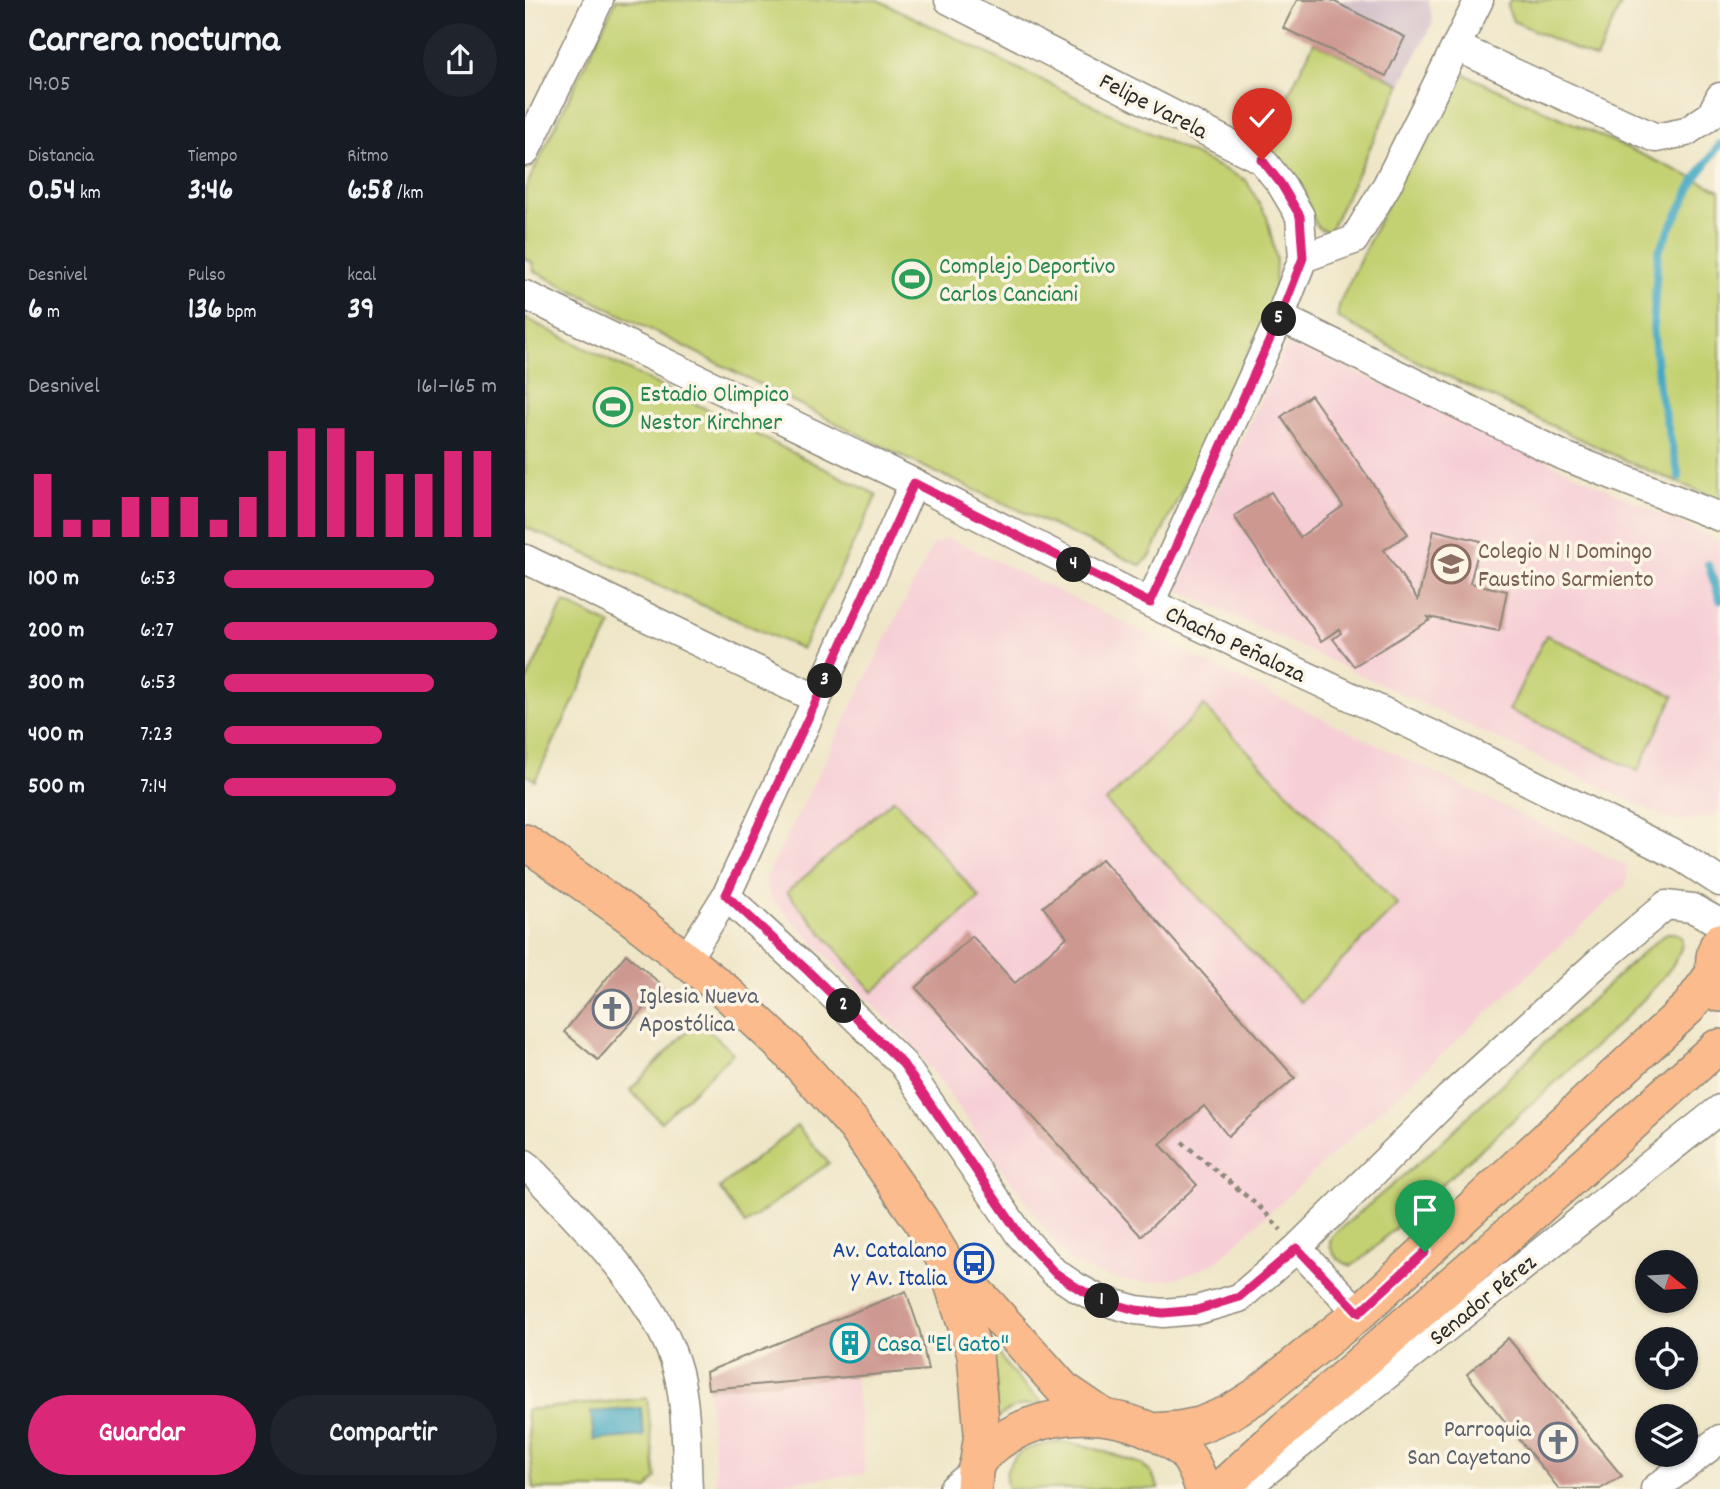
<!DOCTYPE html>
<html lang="es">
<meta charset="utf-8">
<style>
body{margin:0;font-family:Dekko,sans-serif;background:#20242c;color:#f1f3f6;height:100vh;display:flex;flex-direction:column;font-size:26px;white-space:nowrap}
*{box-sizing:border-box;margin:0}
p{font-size:23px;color:#9ea1a6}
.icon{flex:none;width:38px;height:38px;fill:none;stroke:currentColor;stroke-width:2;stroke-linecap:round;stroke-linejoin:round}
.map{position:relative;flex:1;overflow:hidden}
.side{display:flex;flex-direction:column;background:#171b24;width:525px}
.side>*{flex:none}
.needle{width:46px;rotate:108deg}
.fabs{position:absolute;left:1110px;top:1250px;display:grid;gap:14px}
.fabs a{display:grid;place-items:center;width:63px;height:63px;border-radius:50%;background:#171b24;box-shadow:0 2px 5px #0004;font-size:35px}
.pin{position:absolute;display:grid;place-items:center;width:60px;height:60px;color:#fff;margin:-72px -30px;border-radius:50% 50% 50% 0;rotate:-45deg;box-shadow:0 0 7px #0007}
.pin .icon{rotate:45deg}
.km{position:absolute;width:35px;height:35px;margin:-18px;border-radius:50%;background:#222;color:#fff;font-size:19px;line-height:35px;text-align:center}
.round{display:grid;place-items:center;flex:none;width:74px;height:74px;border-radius:37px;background:#20242c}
.headline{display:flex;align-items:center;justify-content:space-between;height:119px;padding:0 28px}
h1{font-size:38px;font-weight:700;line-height:52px}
.stats{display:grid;grid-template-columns:repeat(3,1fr);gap:10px;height:119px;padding:7px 28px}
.stats div{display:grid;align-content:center}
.stats b{font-size:30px;font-weight:700}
.stats small{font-size:19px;font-weight:400}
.stats p{font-size:19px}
.chart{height:196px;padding:14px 28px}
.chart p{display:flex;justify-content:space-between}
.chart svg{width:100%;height:126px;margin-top:7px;stroke:#db2777;stroke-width:6}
.cta{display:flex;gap:14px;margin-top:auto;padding:14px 28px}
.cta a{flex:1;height:80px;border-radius:42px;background:#db2777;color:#fff;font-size:28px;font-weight:700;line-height:80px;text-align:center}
.cta a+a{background:#20242c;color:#f1f3f6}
ul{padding:0 28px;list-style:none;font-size:23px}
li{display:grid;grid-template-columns:112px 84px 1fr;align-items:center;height:52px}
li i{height:18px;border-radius:9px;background:#db2777}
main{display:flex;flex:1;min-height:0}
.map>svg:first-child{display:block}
</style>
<main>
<section class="side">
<div class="headline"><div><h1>Carrera nocturna</h1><p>19:05</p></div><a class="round"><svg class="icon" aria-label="share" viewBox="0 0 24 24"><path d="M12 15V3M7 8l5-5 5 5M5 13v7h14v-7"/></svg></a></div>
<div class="stats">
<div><p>Distancia</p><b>0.54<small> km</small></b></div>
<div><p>Tiempo</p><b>3:46</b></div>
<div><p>Ritmo</p><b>6:58<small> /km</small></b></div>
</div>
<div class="stats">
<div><p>Desnivel</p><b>6<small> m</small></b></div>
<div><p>Pulso</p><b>136<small> bpm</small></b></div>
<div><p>kcal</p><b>39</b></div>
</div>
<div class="chart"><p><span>Desnivel</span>161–165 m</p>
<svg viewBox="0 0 160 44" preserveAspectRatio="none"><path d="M5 44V22M15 44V38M25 44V38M35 44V30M45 44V30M55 44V30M65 44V38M75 44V30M85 44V14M95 44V6M105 44V6M115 44V14M125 44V22M135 44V22M145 44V14M155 44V14"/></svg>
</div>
<ul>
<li><b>100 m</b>6:53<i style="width:77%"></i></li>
<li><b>200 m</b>6:27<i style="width:100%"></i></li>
<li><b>300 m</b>6:53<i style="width:77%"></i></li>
<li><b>400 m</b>7:23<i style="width:58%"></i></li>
<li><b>500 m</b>7:14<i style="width:63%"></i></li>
</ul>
<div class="cta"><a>Guardar</a><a>Compartir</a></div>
</section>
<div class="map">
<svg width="1195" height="1489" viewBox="0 0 1195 1489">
<rect width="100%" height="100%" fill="#fcf5e5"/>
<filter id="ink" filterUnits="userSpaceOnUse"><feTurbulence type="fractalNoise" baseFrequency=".0143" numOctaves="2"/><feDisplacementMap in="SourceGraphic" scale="14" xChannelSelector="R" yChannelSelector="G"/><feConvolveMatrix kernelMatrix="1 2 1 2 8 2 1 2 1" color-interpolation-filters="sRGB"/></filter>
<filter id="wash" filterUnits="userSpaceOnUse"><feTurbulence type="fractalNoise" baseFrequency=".00686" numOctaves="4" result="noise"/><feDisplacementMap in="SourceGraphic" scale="28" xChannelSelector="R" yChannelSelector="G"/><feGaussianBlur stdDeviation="1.57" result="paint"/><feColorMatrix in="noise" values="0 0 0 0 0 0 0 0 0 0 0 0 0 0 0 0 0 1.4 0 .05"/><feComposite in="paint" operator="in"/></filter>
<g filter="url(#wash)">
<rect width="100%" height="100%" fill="#efe6c8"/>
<!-- built -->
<path fill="#f6cfd6" d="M764,340l431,202v269l-6,6 -40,4 -502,-234z
M424,538l679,328 -2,19 -407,374 -11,7 -30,12 -26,4 -26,-1 -25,-6 -24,-10 -11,-7 -148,-207 -149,-155 -3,-18 168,-335z
M330,1377l10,97 -148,15 -9,-100z"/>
<!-- industrial -->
<path fill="#d1bdc9" d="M806,0h97l5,22 -32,62 -15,-8 18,-39z"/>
<!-- green -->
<path fill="#c4d173" stroke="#787e4f" stroke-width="2" d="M91,0h262l368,180 21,37 9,41 -1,28 -5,21 -120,250 -10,8 -218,-99 -388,-195 -2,-9 -7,-3v-70z
M985,0h113l-27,59 -83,-38 -6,-15z
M789,42l87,42 -72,148 -11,-4 -8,-16 -7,-24 -17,-24 -23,-18z
M941,75l254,115v310l-87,-36 -211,-100 -85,-47 3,-15 106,-221z
M0,318l352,177 -75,154 -277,-122z
M39,602l47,23 -76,155 -10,-6v-90z
M1021,635l128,61 -36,75 -129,-61z
M679,706l194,199 -98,97 -194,-200z
M369,799l86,99 -107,94 -86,-100z
M1150,933l6,3c5,15 -12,35 -22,46 -30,35 -65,65 -99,96 -65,59 -131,116 -193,177l-15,11c-13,-4 -27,-16 -20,-30l100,-85 120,-115 97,-89 18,-14z
M173,1020l35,33 -72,69 -31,-32z
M272,1126l32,37 -84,61 -26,-36z
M456,1324c17,33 35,57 64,81 -21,-2 -36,1 -51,17 5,-41 1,-60 -13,-98z
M122,1398l9,80 -8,11h-114l-8,-79z
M535,1442l27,4 55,18 10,10 7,15h-151c-3,-7 -3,-14 0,-21 8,-22 32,-22 52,-26z"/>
<!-- water -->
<path fill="#43a8c3" stroke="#376a77" stroke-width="2" d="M116,1408l3,28 -50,4 -3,-28z"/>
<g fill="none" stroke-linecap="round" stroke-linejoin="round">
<!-- stream -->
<path stroke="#43a8c3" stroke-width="8" d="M1154,477l-20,-88 -6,-63 5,-74 38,-74 24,-34
M1183,564l12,36"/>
</g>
<g id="blocks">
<!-- building -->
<path fill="#cd9890" d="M772,0h34l74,37 -19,39 -103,-48z
M786,395l97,139 -24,16 34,50 16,-70 47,11 -11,42 37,8 -8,40 -71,-14 2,3 -76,46 -21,-27 8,-6 -2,-4 -18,12 -14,-21 -12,-13 -61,-91 37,-24 29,45 43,-31 -62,-89z
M577,859l193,219 -67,58 -24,-30 -44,38 37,41 -56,51 -225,-248 56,-52 43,47 52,-46 -24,-30z
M101,954l37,32 -65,74 -34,-28z
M381,1291l14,41 8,38 -220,19 -2,-17z
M983,1338l58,70 56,68 -22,13h-41l-92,-115z"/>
</g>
</g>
<g filter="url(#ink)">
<use href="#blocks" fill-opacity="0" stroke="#8d887a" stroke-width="2"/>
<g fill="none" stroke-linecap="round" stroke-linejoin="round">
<defs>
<path id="minor" d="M424,0l313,160 19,24 19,32 3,42 -23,59 -130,286
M932,47l199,91 30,-6 25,-17 9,-18
M0,152l74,-152
M778,258l51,-18 33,-55 92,-185
M0,295l389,188 236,120 311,145 222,110 37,24
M755,317l284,139 156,61
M0,559l292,140
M201,896l82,75 95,93 117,171 34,37 22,15 24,13 36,10 27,3 34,-3 42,-12 58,-50 152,-150 151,-137 66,-56 26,3 28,15
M161,960l40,-64 91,-197 97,-216
M0,1164c54,56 133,131 153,208 9,36 8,80 10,117
M772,1248l62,65
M428,1489l22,-18
M719,1489l476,-380
M1130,1489l65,-50"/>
<path id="major" d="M0,842l106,75 95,75 63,60 66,74 65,93 24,40 31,95 7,79 -4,28 -3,10 -1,18
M1195,941c-11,17 -6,36 0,53
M426,1267l37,38 75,84 41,28
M628,1431l26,-2 21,-4 29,-12 27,-17 103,-83 330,-306 24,-33
M453,1461c44,-52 132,-58 188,-22 7,4 16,10 21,16 8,11 12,22 16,34
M695,1489l65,-60 215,-187 216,-194 4,-1"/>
</defs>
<!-- minor casing -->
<use href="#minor" stroke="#8d887a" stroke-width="31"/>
<!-- major casing -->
<use href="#major" stroke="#8d887a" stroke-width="38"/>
<!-- path -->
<path stroke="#8d887a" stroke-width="4.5" stroke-dasharray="5 5" stroke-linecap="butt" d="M657,1142l81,68 18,20"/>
<!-- minor -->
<use href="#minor" stroke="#fff" stroke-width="28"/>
<!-- major -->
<use href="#major" stroke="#fbbb8c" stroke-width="35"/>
</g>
</g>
<g fill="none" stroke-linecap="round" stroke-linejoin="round" filter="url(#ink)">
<defs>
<path id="route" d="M737,160l19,24 19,32 3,42 -23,59 -130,286 -236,-120 -97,216 -91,196 82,76 95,93 117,171 34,37 22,15 24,13 36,10 27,3 34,-3 42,-13 58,-49 62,65 66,-61"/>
</defs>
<!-- route casing -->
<use href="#route" stroke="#fff" stroke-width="14"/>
<!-- route -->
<use href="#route" stroke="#db2777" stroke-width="9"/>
</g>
<!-- icons -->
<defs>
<symbol id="stadium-ring" viewBox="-11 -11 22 22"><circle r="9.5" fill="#fcf5e5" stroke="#2e9e5b" stroke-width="1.5"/><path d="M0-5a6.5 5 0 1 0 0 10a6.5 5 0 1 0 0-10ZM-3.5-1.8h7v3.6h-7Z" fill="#2e9e5b"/></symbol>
<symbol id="school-ring" viewBox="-11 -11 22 22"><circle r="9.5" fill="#fcf5e5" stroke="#8d6e63" stroke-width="1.5"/><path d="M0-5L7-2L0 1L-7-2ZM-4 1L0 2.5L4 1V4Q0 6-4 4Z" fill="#8d6e63"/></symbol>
<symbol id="church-ring" viewBox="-11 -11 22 22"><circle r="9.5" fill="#fcf5e5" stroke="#6b7280" stroke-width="1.5"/><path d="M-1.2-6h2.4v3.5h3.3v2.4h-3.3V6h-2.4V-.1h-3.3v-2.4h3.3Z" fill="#6b7280"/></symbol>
<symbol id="bus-ring" viewBox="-11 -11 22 22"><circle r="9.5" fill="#fcf5e5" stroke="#1a4fb4" stroke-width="1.5"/><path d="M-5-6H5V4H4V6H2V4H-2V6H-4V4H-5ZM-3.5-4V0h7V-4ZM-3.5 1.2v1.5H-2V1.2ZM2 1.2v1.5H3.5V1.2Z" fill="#1a4fb4"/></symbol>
<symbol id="building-ring" viewBox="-11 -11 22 22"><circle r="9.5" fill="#fcf5e5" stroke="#0f9aa8" stroke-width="1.5"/><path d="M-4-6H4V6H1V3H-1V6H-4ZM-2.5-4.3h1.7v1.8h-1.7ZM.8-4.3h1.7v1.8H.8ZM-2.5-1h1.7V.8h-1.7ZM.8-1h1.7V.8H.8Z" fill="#0f9aa8"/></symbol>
</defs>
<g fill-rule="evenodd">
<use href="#stadium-ring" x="365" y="257" width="44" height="44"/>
<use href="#stadium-ring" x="66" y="385" width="44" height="44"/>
<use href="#school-ring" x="904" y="542" width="44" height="44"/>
<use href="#church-ring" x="65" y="987" width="44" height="44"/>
<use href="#bus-ring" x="427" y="1241" width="44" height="44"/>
<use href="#building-ring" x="303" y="1321" width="44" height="44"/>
<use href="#church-ring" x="1011" y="1420" width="44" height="44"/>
</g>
<g text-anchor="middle" stroke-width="7" stroke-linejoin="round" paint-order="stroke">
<!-- street labels -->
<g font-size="24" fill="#2b2b2b" stroke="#fcf5e5">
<text transform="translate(629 105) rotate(27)" y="8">Felipe Varela</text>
<text transform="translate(711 643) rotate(25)" y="8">Chacho Peñaloza</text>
<text transform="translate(957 1299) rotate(-39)" y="8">Senador Pérez</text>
</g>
<!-- leisure labels -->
<g font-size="24" fill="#27864d" stroke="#fcf5e5" text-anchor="start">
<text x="414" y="273">Complejo Deportivo<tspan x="414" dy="28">Carlos Canciani</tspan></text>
<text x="115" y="401">Estadio Olimpico<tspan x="115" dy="28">Nestor Kirchner</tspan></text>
</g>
<!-- education labels -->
<g font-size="24" fill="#785e54" stroke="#fcf5e5" text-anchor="start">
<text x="953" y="558">Colegio N 1 Domingo<tspan x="953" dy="28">Faustino Sarmiento</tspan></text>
</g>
<!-- worship labels -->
<g font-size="24" fill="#5b616d" stroke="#fcf5e5" text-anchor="start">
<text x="114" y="1003">Iglesia Nueva<tspan x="114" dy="28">Apostólica</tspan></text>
<text x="1006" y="1436" text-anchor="end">Parroquia<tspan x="1006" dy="28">San Cayetano</tspan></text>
</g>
<!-- transit labels -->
<g font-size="24" fill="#164399" stroke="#fcf5e5" text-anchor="end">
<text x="422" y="1257">Av. Catalano<tspan x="422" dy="28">y Av. Italia</tspan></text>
</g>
<!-- culture labels -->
<g font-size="24" fill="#0d838f" stroke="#fcf5e5" text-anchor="start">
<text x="352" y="1351">Casa "El Gato"</text>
</g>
</g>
</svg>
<div class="fabs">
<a><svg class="needle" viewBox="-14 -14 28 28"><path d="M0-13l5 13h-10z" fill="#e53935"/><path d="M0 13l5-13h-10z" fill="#9ea1a6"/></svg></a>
<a><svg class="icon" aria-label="locate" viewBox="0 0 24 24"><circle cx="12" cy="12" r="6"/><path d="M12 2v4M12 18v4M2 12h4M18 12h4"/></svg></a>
<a><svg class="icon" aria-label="layers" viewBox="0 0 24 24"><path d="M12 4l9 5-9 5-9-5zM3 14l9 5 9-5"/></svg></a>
</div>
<div class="pin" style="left:900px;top:1252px;background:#1e9e55"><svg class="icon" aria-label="arrive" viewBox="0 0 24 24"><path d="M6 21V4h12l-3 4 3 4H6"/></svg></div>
<div class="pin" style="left:737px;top:160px;background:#d93025"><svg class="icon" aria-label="check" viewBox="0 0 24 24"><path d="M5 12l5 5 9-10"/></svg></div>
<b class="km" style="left:577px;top:1301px">1</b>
<b class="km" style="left:319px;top:1006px">2</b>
<b class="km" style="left:300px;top:681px">3</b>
<b class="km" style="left:549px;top:565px">4</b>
<b class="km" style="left:754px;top:319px">5</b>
</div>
</main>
